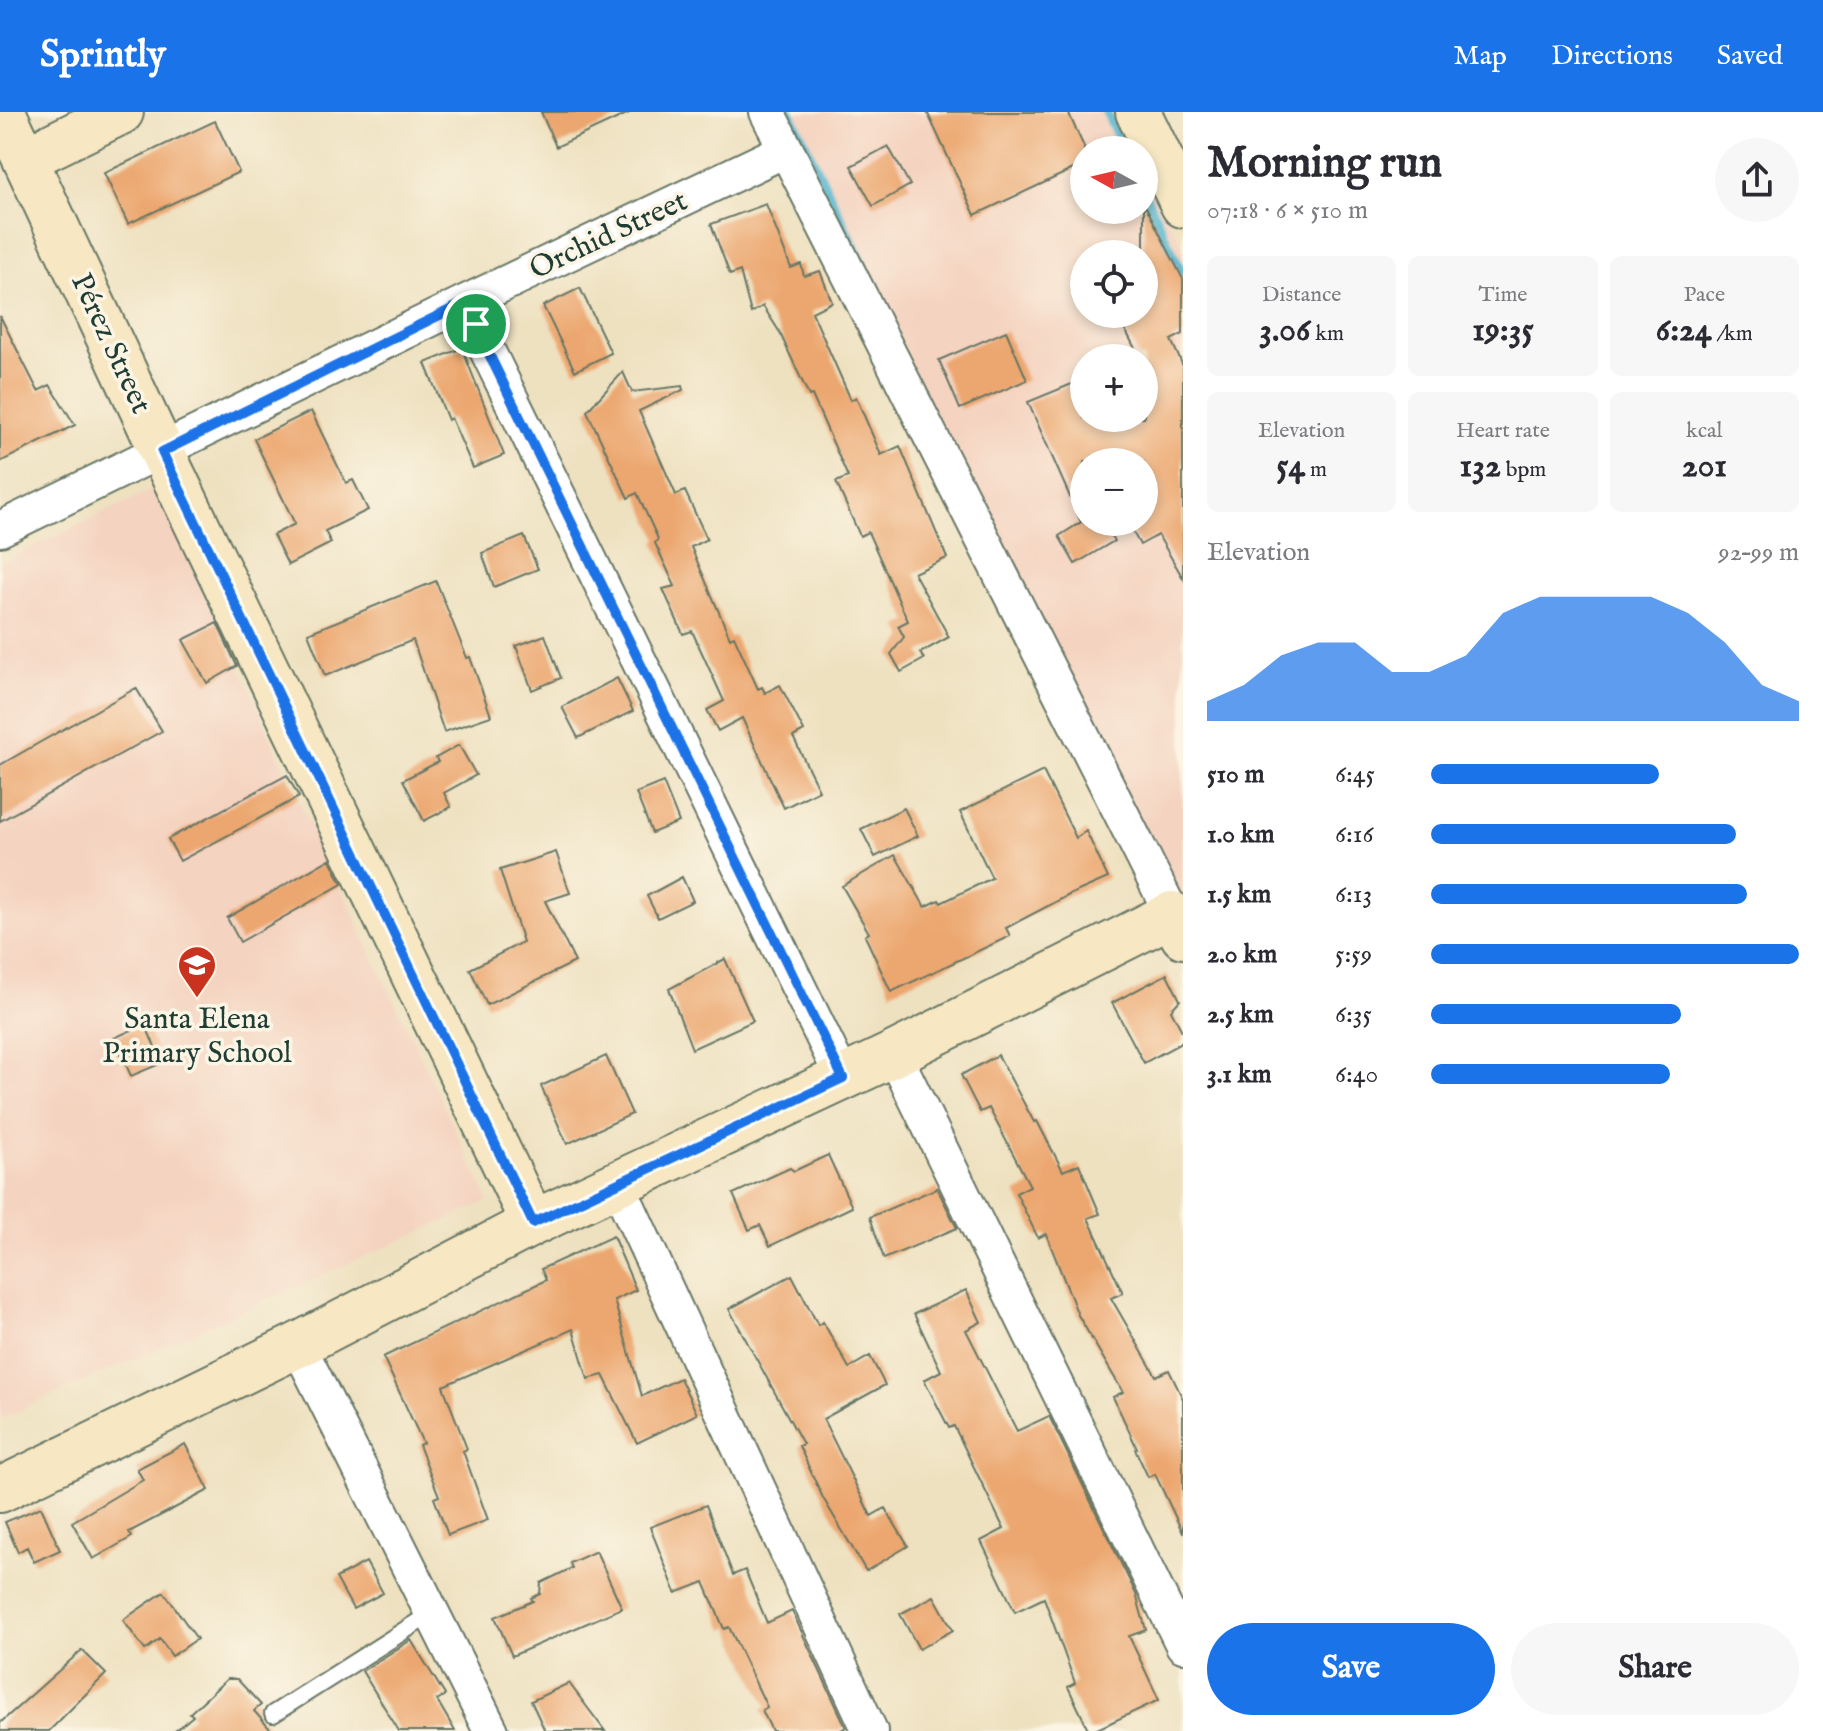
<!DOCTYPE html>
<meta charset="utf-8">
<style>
body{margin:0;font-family:"IM FELL English",serif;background:#f7f7f7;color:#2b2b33;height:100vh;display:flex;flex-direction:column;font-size:30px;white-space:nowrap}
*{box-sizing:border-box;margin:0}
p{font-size:26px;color:#7c7c81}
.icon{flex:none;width:44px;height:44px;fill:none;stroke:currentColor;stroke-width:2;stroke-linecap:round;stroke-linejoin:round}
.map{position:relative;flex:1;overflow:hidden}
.sheet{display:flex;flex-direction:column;background:#fff;width:640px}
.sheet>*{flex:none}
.needle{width:52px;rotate:278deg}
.controls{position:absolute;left:1070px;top:24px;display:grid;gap:16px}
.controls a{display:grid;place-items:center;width:88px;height:88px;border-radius:50%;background:#fff;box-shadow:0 4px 12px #0003;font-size:40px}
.pin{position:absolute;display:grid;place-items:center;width:68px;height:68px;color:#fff;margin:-34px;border:4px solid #fff;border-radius:50%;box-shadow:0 2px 8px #0007}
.round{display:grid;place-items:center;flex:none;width:84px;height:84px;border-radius:42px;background:#f7f7f7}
.head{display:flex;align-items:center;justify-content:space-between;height:136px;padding:0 24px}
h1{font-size:44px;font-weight:700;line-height:60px}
.stats{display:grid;grid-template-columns:repeat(3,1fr);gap:12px;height:136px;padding:8px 24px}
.stats div{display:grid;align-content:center;border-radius:12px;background:#f7f7f7;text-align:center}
.stats b{font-size:34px;font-weight:700}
.stats small{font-size:22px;font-weight:400}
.stats p{font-size:22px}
.chart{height:224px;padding:16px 24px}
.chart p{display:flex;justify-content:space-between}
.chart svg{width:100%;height:144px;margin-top:8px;fill:#1a73e8;opacity:.7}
.primary-button{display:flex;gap:16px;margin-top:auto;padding:16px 24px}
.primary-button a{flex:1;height:92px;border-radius:48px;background:#1a73e8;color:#fff;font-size:32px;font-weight:700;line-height:92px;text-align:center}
.primary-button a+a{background:#f7f7f7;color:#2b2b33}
ul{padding:0 24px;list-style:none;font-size:26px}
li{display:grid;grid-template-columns:128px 96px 1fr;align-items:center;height:60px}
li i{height:20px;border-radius:10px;background:#1a73e8}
header{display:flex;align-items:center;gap:48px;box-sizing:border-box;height:112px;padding:0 40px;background:#1a73e8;color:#fff}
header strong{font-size:38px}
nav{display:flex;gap:44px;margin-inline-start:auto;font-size:28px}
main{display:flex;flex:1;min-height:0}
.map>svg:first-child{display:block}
</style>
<header>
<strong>Sprintly</strong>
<nav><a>Map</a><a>Directions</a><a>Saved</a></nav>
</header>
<main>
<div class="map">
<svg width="1183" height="1619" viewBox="0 0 1183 1619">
<rect width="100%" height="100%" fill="#fcf5e5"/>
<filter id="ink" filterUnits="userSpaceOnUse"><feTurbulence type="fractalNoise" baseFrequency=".0125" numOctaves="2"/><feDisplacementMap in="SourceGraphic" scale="16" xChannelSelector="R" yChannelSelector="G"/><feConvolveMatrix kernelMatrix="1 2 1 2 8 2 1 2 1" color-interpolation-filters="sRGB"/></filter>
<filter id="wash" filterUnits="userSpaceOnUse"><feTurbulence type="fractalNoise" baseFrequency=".006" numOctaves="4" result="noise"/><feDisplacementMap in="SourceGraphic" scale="32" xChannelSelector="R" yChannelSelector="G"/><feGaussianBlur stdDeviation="1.8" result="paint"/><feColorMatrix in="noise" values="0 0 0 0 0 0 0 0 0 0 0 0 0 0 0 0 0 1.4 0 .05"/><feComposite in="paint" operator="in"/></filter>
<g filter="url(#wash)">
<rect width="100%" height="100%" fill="#eee1c0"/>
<!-- built -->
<path fill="#f4d3c0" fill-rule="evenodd" d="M765,0h353l18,38h-52v60h60v-44l39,81v683zM1084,142h60v60h-60zM1084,246h60v60h-60zM1084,350h60v60h-60z
M156,376l83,177 48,110 202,426 -489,218v-856z"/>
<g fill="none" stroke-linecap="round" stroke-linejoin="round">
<!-- stream -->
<path stroke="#50b6cf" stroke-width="9" d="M790,0l73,152
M1106,0l18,38
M1144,80l39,83"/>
</g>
<g id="blocks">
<!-- building -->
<path fill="#eca770" d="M541,0h90l-75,35z
M927,0h141l16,35v17l-109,51z
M215,9l24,51 -111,52 -24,-51z
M888,34l22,39 -37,21 -22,-40z
M1144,91l39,76v55l-12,6 12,26v212l-25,-43 -18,10 -12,-22 16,-1v-60h-60v60h19l11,19 -39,23 -16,-28 22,-14 -53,-120 56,-23v39h60v-60h-4l-23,-44h27z
M766,92l25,64 10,-4 3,12 16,-5 12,31 -20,10 39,88 5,-3 25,58 19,-9 47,112 -33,15 35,64 -29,16 4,6 -23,13 -10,-18 13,-17 -6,-11 10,-5 -40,-89 -8,4 -24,-54 12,-5 -36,-82 -3,1 -30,-65 -16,-25 -12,7 -11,-42 -10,4 -19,-51z
M580,176l31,65 -36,18 -32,-65z
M0,204l38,75 12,-6 25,40 -75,37z
M1006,219l21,49 -67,29 -21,-49z
M462,236l42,107 -31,13 -22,-50 -3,2 -23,-57z
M623,260l9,20 50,-6 1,4 -44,21 37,84 9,-4 22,48 -16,8 39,91 4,-2 24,53 4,-2 3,6 15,-8 24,46 -11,6 26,53 -35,18 -42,-90 -24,13 -11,-21 17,-9 -32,-70 -9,3 -20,-45 12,-3 -20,-43 3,-4 -21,-46 -9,5 -41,-87z
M311,299l35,72 7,-3 15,30 -43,21 6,12 -43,22 -15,-30 22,-11 -41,-85z
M524,424l14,33 -44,18 -12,-34z
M436,469l31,77 3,-1 21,59 -47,16 -31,-92 -88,36 -17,-43z
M217,511l20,43 -30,17 -24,-43z
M545,523l16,43 -29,12 -16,-44z
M617,566l16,33 -55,27 -16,-31z
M136,576l26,43 -162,90v-56z
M459,633l17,30 -32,18 7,14 -27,14 -21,-41 35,-18 -2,-4z
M1043,659l33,67 10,-7 22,47 -39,17 -63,33 4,8 -119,56 -26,-56 4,-3 -27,-47 53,-31 30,52 14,-7 2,3 51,-25 -32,-66z
M287,663l12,22 -119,64 -12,-22z
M663,670l16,40 -27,11 -16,-40z
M904,696l14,28 -43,21 -14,-28z
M556,740l14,41 -25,8 30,61 -88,43 -17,-36 53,-27 -23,-72z
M330,747l12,25 -102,58 -13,-24z
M682,765l11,24 -35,17 -11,-22z
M725,847l28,62 -61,28 -23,-60z
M1167,862l13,26 -9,10 12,23v9l-39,21 -32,-60z
M145,912l17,39 -31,13 -17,-38z
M998,943l36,67 3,-1 26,50 16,-7 21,50 -12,4 35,75 -12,5 45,78 13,-6 14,29v134l-28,-59 -7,3 -13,-28 2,-1 -24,-51 10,-5 -45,-77 -32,-81 -8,4 -22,-45 14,-7 -41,-78 -9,4 -19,-37z
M606,944l26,58 -65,30 -26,-58z
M828,1043l24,52 -82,39 -10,-21 -11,5 -16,-36 57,-26 4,3z
M937,1076l20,40 -73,31 -14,-42z
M613,1124l23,54 -22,10 28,96 38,-18 17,36 -60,29 -34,-68 -15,4 -15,-50 -130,57 24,63 -4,2 25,69 -40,15 -14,-37 5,-2 -20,-51 4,-2 -40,-86 163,-77 -5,-11z
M792,1163l26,50 5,-3 26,46 21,-12 15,29 -62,34 48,97 14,-8 23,38 -42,25 -43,-73 -24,-52 4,-2 -74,-135z
M966,1178l15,32 -15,8 51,101 32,-15 87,178 10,36 -17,6 30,64 -66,31h-4l-21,-44 7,-4 -31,-85 -29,14 -34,-71 23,-12 -50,-103 -5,2 -25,-48 17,-9 -27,-57z
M185,1332l24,46 -80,42 3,5 -39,22 -21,-37 71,-42 -6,-11z
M706,1393l27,70 12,-5 22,53 25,-12 54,116 -7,4h-67l-10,-21 5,-3 -38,-80 -5,2 -20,-47 -28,11 -26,-66z
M41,1395l19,43 -26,12 -7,-15 -9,5 -13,-30z
M596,1439l26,57 -110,48 -17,-39 38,-16 -2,-3 9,-4 1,-11 31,-15 -2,-5z
M366,1450l17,31 -30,16 -17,-31z
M164,1480l33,47 -25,17 -12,-17 -15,11 -22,-30z
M934,1484l19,34 -34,19 -19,-35z
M411,1528l34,55 -8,5 18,31h-56l-37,-60z
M82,1538l24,24 -57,57h-49v-8z
M227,1567h10l24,26 -7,6 18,20h-97l18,-15 -3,-3z
M569,1571l36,48h-60l-14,-30z"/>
</g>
</g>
<g filter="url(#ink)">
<use href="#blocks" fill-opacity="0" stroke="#677665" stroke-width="2"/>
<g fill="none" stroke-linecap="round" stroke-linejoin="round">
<defs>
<path id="lane" d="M273,1602l159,-101"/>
<path id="street" d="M767,0l405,802
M464,191l379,775
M0,417l464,-226 321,-153
M894,942l289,591
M617,1071l253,548
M298,1233l193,386"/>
<path id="secondary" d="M3,0l159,340 371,771
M1138,0l45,93
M25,47l96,-47
M0,1378l298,-145 235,-122 361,-169 278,-140 11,22"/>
</defs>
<!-- lane casing -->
<use href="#lane" stroke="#677665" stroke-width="20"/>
<!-- street casing -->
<use href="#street" stroke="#677665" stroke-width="38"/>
<!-- secondary casing -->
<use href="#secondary" stroke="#677665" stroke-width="48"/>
<!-- lane -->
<use href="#lane" stroke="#fff" stroke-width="16"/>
<!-- street -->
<use href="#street" stroke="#fff" stroke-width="34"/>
<!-- secondary -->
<use href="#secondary" stroke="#f7e8c3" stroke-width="44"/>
</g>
</g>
<g fill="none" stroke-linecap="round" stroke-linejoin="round" filter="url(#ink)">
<defs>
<path id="route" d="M464,191l379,775 -310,145 -371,-771z"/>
</defs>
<!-- route casing -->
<use href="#route" stroke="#fff" stroke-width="16"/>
<!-- route -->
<use href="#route" stroke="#1a73e8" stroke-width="10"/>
</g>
<!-- icons -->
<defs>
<symbol id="school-pin" viewBox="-11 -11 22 30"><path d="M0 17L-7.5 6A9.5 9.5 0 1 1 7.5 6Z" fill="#c8321e" stroke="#fcf5e5"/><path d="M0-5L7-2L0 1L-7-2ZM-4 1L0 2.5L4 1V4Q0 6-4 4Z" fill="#fff"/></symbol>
</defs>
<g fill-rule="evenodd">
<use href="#school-pin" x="175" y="831" width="44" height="60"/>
</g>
<g text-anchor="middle" stroke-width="7" stroke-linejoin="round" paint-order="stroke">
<!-- street labels -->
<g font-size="30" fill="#1f3d34" stroke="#fcf5e5">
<text transform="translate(608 122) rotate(-25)" y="10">Orchid Street</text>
<text transform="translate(112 231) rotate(65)" y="10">Pérez Street</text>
</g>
<!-- poi labels -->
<g font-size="30" fill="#1f3d34" stroke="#fcf5e5">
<text x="197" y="916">Santa Elena<tspan x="197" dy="34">Primary School</tspan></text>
</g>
</g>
</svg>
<div class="controls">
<a><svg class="needle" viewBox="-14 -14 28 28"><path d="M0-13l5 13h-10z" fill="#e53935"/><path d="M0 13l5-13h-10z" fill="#7c7c81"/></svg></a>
<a><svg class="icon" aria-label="locate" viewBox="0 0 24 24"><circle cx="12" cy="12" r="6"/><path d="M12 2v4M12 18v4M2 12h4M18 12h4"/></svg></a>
<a>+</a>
<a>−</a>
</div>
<div class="pin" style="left:476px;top:212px;background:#1e9e55"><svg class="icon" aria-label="arrive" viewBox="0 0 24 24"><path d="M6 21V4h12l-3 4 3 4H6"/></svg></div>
</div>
<section class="sheet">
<div class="head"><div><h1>Morning run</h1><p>07:18 · 6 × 510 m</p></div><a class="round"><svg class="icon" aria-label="share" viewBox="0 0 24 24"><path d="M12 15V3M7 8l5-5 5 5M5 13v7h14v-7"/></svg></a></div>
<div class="stats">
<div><p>Distance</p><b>3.06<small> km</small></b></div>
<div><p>Time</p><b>19:35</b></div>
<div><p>Pace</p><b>6:24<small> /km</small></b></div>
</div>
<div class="stats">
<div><p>Elevation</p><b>54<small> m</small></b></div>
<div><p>Heart rate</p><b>132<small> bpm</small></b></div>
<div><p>kcal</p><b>201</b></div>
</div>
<div class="chart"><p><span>Elevation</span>92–99 m</p>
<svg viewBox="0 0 160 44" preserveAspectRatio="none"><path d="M0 44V38L10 33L20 24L30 20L40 20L50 29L60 29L70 24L80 11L90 6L100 6L110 6L120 6L130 11L140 20L150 33L160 38V44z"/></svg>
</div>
<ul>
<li><b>510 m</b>6:45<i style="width:62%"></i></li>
<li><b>1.0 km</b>6:16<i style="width:83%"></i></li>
<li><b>1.5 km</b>6:13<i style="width:86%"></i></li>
<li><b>2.0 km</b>5:59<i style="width:100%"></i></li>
<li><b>2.5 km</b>6:35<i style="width:68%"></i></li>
<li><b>3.1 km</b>6:40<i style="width:65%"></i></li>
</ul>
<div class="primary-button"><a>Save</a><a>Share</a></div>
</section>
</main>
